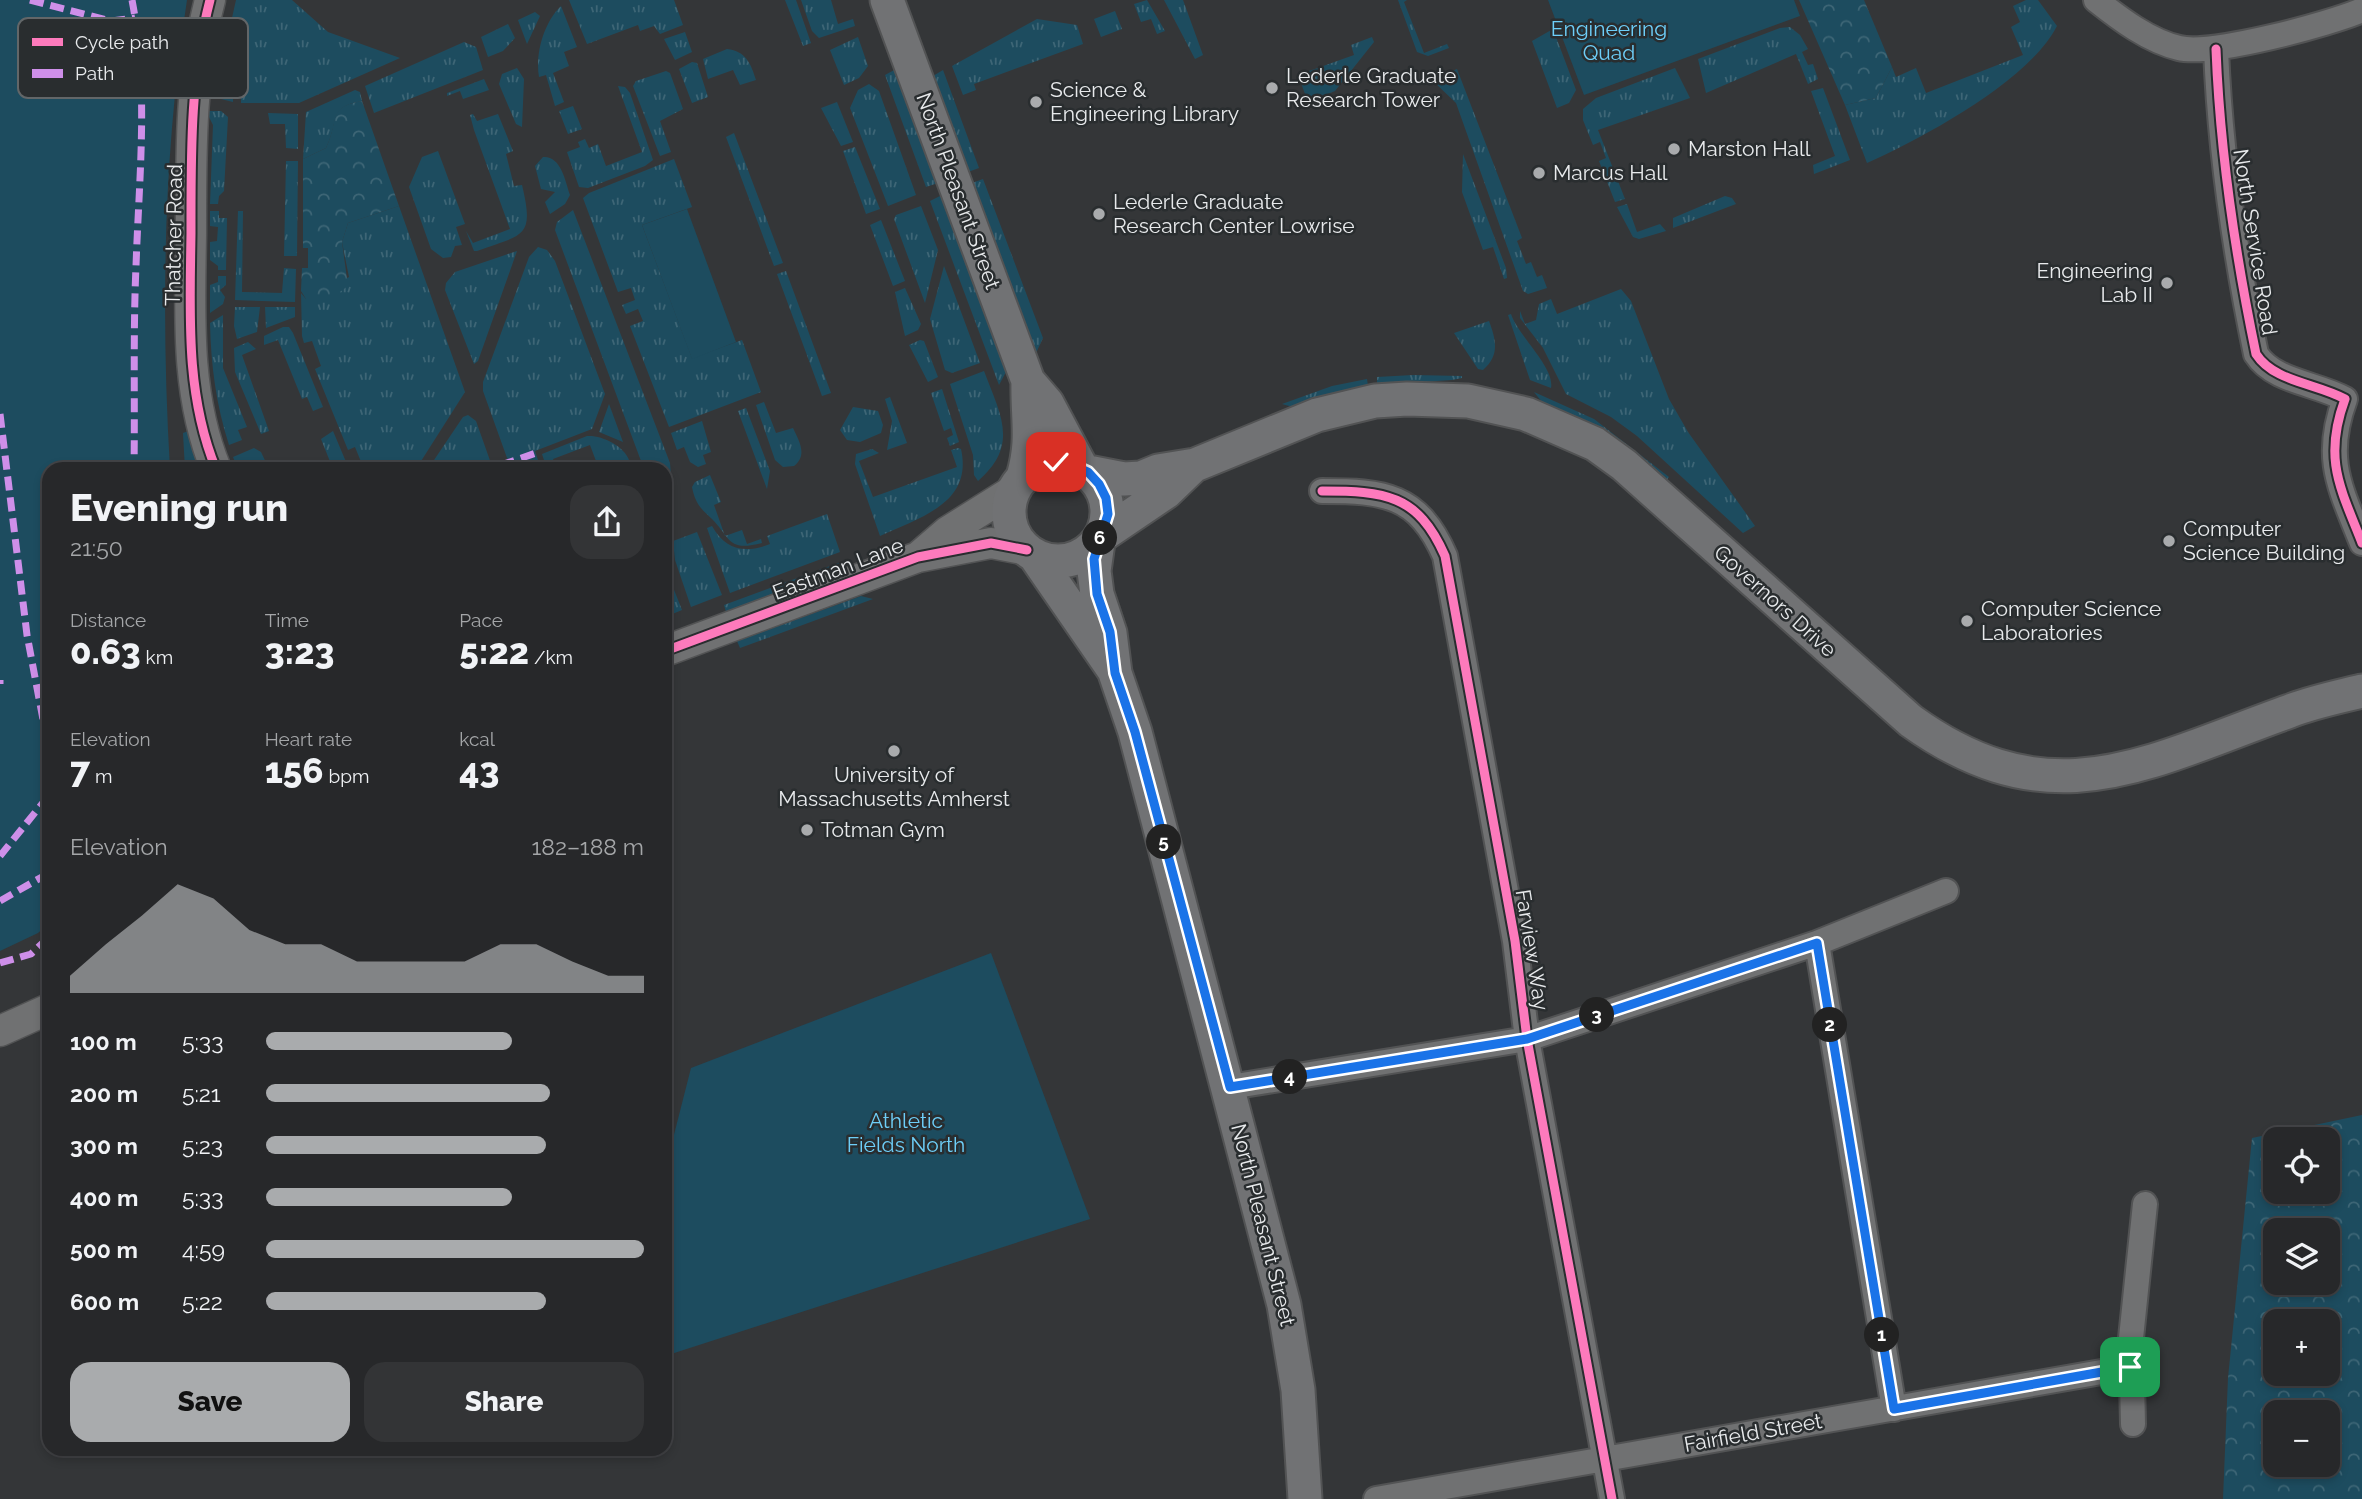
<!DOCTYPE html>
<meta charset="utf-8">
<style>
body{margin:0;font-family:Raleway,sans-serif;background:#333436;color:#f1f3f6;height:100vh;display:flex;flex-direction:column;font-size:26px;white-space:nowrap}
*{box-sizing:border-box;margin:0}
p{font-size:23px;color:#a4a6a8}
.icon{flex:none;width:38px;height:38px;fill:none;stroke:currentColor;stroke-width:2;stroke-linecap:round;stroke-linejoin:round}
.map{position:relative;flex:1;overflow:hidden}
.panel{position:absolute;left:42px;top:462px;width:630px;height:994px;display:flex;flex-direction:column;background:#27282a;border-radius:21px;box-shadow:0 4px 10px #0003,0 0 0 2px #434447}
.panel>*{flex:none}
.tools{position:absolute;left:2263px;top:1127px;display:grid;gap:14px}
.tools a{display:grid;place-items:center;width:77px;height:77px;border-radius:14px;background:#27282a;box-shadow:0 4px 10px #0003,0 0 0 2px #434447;font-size:35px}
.pin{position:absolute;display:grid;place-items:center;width:60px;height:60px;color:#fff;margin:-30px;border-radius:14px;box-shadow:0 4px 10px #0006}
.km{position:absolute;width:35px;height:35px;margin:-18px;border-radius:50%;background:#222;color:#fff;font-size:19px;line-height:35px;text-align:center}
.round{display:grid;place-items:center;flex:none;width:74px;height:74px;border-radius:21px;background:#333436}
.overview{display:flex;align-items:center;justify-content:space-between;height:119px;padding:0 28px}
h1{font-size:38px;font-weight:800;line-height:52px}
.stats{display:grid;grid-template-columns:repeat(3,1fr);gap:10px;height:119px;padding:7px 28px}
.stats div{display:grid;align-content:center}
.stats b{font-size:35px;font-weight:800}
.stats small{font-size:19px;font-weight:400}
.stats p{font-size:19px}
.chart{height:196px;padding:14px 28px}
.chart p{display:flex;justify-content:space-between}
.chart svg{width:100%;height:126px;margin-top:7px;fill:#a9abad;opacity:.7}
.cta{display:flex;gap:14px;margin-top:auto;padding:14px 28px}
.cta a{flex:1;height:80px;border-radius:21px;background:#a9abad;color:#111;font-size:28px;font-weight:800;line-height:80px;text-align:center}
.cta a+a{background:#333436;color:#f1f3f6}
ul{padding:0 28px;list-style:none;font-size:23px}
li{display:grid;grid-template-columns:112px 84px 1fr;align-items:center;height:52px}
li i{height:18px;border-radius:9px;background:#a9abad}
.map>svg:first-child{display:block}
</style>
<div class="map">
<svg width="2362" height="1499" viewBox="0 0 2362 1499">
<defs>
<pattern id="grass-tufts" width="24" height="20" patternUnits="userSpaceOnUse" patternTransform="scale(1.75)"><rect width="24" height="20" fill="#1d4c5f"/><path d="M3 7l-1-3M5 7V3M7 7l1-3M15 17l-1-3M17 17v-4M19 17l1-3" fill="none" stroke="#3e6676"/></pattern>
<pattern id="forest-crowns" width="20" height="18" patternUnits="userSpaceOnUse" patternTransform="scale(1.75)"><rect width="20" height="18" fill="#1d4c5f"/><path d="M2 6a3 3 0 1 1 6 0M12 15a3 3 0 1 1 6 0" fill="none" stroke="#3e6676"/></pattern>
</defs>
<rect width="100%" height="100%" fill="#343638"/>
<!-- grass -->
<path fill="url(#grass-tufts)" d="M236,0h56l36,32 72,26 -101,45h-58v-30l5,-33 -18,-4z
M569,0h105l9,25 -23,9 -6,-8 -14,5 -2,-6 -51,19z
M785,0h11l15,43 -8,3z
M801,0h30l7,24 15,-5 2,7 -36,12 -7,-7z
M1147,0l18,31 -8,3 -6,-15 -10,3 -7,-18z
M1164,0h19l20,55 -8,4z
M1398,0h9l-3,2 20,51 23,-9 2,4 -21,8 -11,-4z
M2026,0h12l19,26c-28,55 -134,112 -190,137l-22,-58 31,-7 16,-31 4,10 20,-9 10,25 97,-38 -12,-28 9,-5 -7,-16z
M561,6l16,41 -13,5 5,14 -16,7 11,29 -9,4 -9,-31 -7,2c-4,-23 5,-55 22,-71z
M1115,11l7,18 -21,8 -7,-18z
M535,12l5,4 -13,28 -9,-24z
M1037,19l40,6 6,19 -109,40 2,6 -13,5 -11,-29z
M508,24l7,14 -12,13 -15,6 -7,-20z
M1790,27l10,8 8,14 -6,3 6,13 5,-1 5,15 -10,5 -12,-30 -90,39 -8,-34 82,-31z
M1553,29l23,61 -7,13 -12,5 -25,-67z
M685,32l7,20 -17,8 -11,-21z
M858,37l10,29 -9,12 -15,7 -14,-35z
M1372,37l2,5 -39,49 -27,11 -10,-27 56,-20 -3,-10z
M464,42l12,5 7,23 -109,43 -9,-27z
M727,49c19,2 24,15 29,31l-16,5 -7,-15 -25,9 -5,-20z
M692,62l5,1 11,34 -16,6 -13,-34z
M517,68l7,11 -2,48 -6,-3 -17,-40 3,-10z
M1675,68l15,30 -92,32 27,69 -10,3 -16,-41 7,-3 -6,-16 -7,3 -10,-25v-11l13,-11z
M896,69l42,114 -12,4 -41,-112z
M1457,69l65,169 -5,3 9,23 5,-2 6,15 5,-2 5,13 -19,6 -5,-3 -67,-188 -24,-23z
M943,70l36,98 -11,4 -35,-96z
M666,71l4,2 13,36 -23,12 11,31 -11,4 -27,-70 3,-5z
M222,74l11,3v25l-20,-5v-8z
M484,79l5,11 -26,9 -3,-8 -13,5v-3z
M869,84l10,7 37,104 -28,11 -38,-98 8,-18z
M618,86l7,1 5,6 23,67 -8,6 -57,22 -9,-1 -12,-35 13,-5 -2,-5 7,-3 4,9 9,-4 8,22 36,-14z
M1823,88l27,72 -36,14 -1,-9 22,-9 -24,-65z
M355,90l5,2 2,9c-35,6 -22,19 -36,47l-23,11 3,-47z
M837,102l16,40 -12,4 -20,-38z
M573,106l9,23 -14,5 -9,-23z
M206,111h15l7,6 -4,74 -5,5 -1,8h-8l3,-79z
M268,113l30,1v35l-12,-1 -1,-24h-15z
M473,114l4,7 21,-7 15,37 -7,3 8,32 8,-1c13,54 1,49 -45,66h-3l-8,-20 7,12 37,-14 -36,-99 -4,-15z
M734,133l49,130 -9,3 -48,-129z
M855,147l25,62 -14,5 -23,-63z
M438,151l27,73 -9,3 6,18 -7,1 -4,11 -8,1 -12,-9 -22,-62 13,-30z
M1463,154l43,114 1,10 -3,1 -11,-32 -10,3 -21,-58z
M543,157c18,-1 22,23 27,38l-5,9 -15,10 -5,-12 10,-10 -14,-3 -6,-23z
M674,159l18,48 -50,18 50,133 50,-18 19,52 -92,35 -39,-101 13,-5 -5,-12 -12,5 -4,-9 13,-5 -4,-12 -13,4 -35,-94 6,-5z
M286,161h12l-1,95h-13z
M983,179l60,159 -7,15 -64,-170z
M942,195l64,177 -7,13 -69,-184z
M1725,196l7,2 4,6 -63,24v-10z
M1627,204l10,28 23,-8 6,7 -27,8 -6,-2 -16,-30z
M399,206l66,186 -49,77h-52l-9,-22 -7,3 -33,-81 6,-3 -9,-25 -8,2 -2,-7 -1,-43 5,6 43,-22 -7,-35 6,-19z
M921,206l17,44 -13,53 -31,-84 2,-4z
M573,210l97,253 1,12 -6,9v-15h-21l-89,-239 2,-8z
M210,211h9v7h8l-1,52h-8v-4l-8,-6v-18l7,-1 1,-14 -8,-1z
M238,211h5l-1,81 40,1 2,-25 12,1 -1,33 -60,-2z
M881,220l24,61 -12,5 -23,-61z
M538,247l9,3 8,11 50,133 -13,35 -57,22 6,18h-30l-28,-78v-9l46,-125z
M517,251l-39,110 -4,3 -29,-74 1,-7 9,-11z
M944,266l36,97 -28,10 -7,-3 -15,-51z
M786,271l45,122 -9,3 -45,-122z
M218,276h8v9l-6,5 5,7 -2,7 -13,9v-28l8,-3z
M905,288l16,36 -3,6 -13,6 -10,-44z
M1621,289l10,12 38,98 19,33 67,94 -12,7 -106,-97 -26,-19 -45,-23 -23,-46 -23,-30v-7l5,13 11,-4 3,-16 12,-5 6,15z
M235,307h25l-3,25 -20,7 -3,-13z
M265,307h30v10l-29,11z
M1511,314c7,22 44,53 40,74l-21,-8 -22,-65z
M223,315v53l24,59 -9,3 4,10 -13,5c-13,-41 -18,-79 -19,-122z
M1489,321c7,19 11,34 -6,49l-5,-1 -24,-36z
M283,327h6l4,6 30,74 -10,4 -6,-14 -5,2 -24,-59 -14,5v-9z
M920,340l4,1 14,36 -10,5 -19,-37z
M248,342l8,7 -14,6 27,76 -8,3 -26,-62 -1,-24z
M984,371c16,43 36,74 -6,110l-4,-6 -1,-20 -23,-71z
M1413,375l49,1v2l-10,2 -75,5v-8z
M1367,379l1,7 -75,21 -11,-3 50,-18z
M942,389l17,53 -9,4 -3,-8 6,-3 -2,-7 -7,3 -13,-38z
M1534,392l60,27 75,58 -5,6 -79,-61 -43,-20z
M890,397l17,46 -20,7 5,-29 -7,-22z
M764,402l12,31 17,-5c6,13 15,27 1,38l-11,1 -8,-7 -19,-55z
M609,404l14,38 -24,-10z
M853,407l25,4 5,14 -2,8 -21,9 -13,-2 -7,-10z
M746,408l24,63 -3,18 -29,-78z
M468,415l8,6 17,48h-65l35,-52z
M702,421l9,31 -8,3 3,9 -8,3 -8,-5 -6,-15 -7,3 -6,-17z
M191,430l13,39h-19l-2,-36z
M333,431l16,38h-16l-12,-30z
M587,436c15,-1 37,10 42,24l-8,4 1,5h-23l-9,-24 -37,14 3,10h-9l-5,-15z
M254,448l7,4 8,17h-31l-5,-12z
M958,448l3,1c12,54 -40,68 -81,87l-25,-72 1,-10 16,-5 7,4 -20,8 14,36 84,-30 -6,-17z
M710,475l11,27 -7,3 11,31 17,-6 5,14 14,-5 1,4c-35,9 -31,-5 -50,-24 -11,-10 -17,-16 -20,-32l3,-5z
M827,514l13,38 -110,41 -23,-65 5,-2c13,24 33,28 58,18l-3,-8z
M697,532l25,63 -31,12 -16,-47 -2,-19z
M849,559l-11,12 -112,41 -2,-7z
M665,567l17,43 -17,7z
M861,596l12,3 -133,49 -3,-7z"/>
<!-- forest -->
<path fill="url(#forest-crowns)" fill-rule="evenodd" d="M1799,0h65l28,67 -16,31 -31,7z
M362,101l37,105 -51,17 -6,19 6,44c-13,10 -25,19 -42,13l-5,-8 1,-23h6v-20h-5v-89l23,-11c14,-28 0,-41 36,-47z
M2362,1115v384h-139l5,-121 24,-240zM2328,1139v53h-53v-53zM2275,1230h53v53h-53zM2328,1321v53h-53v-53zM2328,1412v53h-53v-53z"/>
<!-- park -->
<path fill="#1d4c5f" d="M0,0h187c-24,155 -26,313 -17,469h-121v454l-11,10 -38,18z
M1548,0h246l6,16 -216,79z
M687,209l49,133 -44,17 -50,-134z
M991,953l99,266 -425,137v-186l26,-102z"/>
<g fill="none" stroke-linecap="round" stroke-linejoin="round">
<defs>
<path id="minor" d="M2096,0c24,19 53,41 83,48 32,8 151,-24 183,-38
M2216,49c4,104 19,204 40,305 18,28 60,29 89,45 -22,60 -5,88 17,144
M1322,491c62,0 96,3 123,65l70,385 12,98 85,460
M1817,943l77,466
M1230,1087l297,-48 290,-96 129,-52
M2133,1424l-2,-86 14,-134
M1376,1499l754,-132"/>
<path id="tertiary" d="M210,0c-20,76 -19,155 -19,233 -1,79 -6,161 25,236
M918,557l29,-25 67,-42
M665,651l253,-94 73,-14 36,7
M0,1031l49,-22"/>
<path id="secondary" d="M887,0l141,381 19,22 35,66
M1009 512a49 49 0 1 1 98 0a49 49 0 1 1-98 0Z
M1088,472l36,7 17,-1 17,-7 37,-6 122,-50 58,-14 32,-2 61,2 58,13 69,30 29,21 287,256c141,101 236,41 379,-10 23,-9 48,-14 72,-20
M1023,477c11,-38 4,-58 5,-96
M1101,536l65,-44 27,-26
M1098,542l-4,29 3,23 13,39 5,40 20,59 149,573 14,85 7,109
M1035,556l78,113"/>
</defs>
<!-- minor casing -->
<use href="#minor" stroke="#525354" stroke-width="28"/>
<!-- tertiary casing -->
<use href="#tertiary" stroke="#525354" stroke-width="33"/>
<!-- secondary casing -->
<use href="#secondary" stroke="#525354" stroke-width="37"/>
<!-- minor -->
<use href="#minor" stroke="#707172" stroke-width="24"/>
<!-- tertiary -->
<use href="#tertiary" stroke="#707172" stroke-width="30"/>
<!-- secondary -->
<use href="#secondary" stroke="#717274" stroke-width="33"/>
<!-- quiet -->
<path stroke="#ce8fe9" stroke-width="7" stroke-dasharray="14 7" stroke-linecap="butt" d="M30,0l81,21 24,-3
M132,0c17,88 7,177 4,266 -3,68 -1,135 -2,203
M0,414l27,221 18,95 4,7
M501,465l38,-13
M0,680v4
M0,856l46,-57 -1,-69
M0,901l49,-28
M0,963l31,-9 18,-17"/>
<defs>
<path id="cycleway" d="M210,0c-20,76 -19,155 -19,233 -1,79 -6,161 25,236
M2216,49c4,104 19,204 40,305 18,28 60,29 89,45 -22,60 -5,88 17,144
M1322,491c62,0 96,3 123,65l70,385 12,98 85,460
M665,651l253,-94 73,-14 36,7
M1817,943l77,466"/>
</defs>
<!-- cycleway casing -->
<use href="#cycleway" stroke="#292d2f" stroke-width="13"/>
<!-- cycleway -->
<use href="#cycleway" stroke="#fd7abc" stroke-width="9"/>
</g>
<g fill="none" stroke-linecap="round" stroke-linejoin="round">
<defs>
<path id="route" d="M1056,462l14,2 18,8 11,12 7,14 2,16 -14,45 3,35 13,38 5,41 20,59 95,355 297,-48 290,-96 77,466 236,-42"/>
</defs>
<!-- route casing -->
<use href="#route" stroke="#fff" stroke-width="14"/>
<!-- route -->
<use href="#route" stroke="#1a73e8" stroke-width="9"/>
</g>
<!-- markers -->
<g fill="#a9abad" stroke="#292d2f" stroke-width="2.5">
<circle cx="1272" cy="88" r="7"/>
<circle cx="1036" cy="102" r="7"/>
<circle cx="1674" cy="149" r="7"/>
<circle cx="1539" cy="173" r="7"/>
<circle cx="1099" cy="214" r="7"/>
<circle cx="2167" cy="283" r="7"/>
<circle cx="2169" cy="541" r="7"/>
<circle cx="1967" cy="621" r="7"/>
<circle cx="894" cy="751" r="7"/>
<circle cx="807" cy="830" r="7"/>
</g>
<g text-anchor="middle" stroke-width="5" stroke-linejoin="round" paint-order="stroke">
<!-- park labels -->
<g font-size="21" fill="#6dcef8" stroke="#292d2f">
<text x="1609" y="36">Engineering<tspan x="1609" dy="24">Quad</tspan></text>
<text x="906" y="1128">Athletic<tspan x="906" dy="24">Fields North</tspan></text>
</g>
<!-- poi labels -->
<g font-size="21" fill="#e8eaec" stroke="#292d2f" text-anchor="start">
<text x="1286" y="83">Lederle Graduate<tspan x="1286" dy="24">Research Tower</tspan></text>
<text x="1050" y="97">Science &amp;<tspan x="1050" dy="24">Engineering Library</tspan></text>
<text x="1688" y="156">Marston Hall</text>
<text x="1553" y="180">Marcus Hall</text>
<text x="1113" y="209">Lederle Graduate<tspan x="1113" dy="24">Research Center Lowrise</tspan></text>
<text x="2153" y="278" text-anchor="end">Engineering<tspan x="2153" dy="24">Lab II</tspan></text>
<text x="2183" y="536">Computer<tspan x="2183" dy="24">Science Building</tspan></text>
<text x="1981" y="616">Computer Science<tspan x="1981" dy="24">Laboratories</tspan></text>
<text x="894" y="782" text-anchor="middle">University of<tspan x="894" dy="24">Massachusetts Amherst</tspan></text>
<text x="821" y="837">Totman Gym</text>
</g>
<!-- street labels -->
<g font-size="21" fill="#e8eaec" stroke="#292d2f">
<text transform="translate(958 191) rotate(70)" y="7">North Pleasant Street</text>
<text transform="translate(174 235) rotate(-89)" y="7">Thatcher Road</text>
<text transform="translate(2255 242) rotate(81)" y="7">North Service Road</text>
<text transform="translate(838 569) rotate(-21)" y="7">Eastman Lane</text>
<text transform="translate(1775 601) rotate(42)" y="7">Governors Drive</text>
<text transform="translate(1532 950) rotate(81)" y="7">Farview Way</text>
<text transform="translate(1263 1225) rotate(76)" y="7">North Pleasant Street</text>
<text transform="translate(1753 1433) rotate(-10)" y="7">Fairfield Street</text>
</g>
</g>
<!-- legend -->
<rect x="18" y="18" width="230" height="80" rx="10" fill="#292d2f" stroke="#626668" stroke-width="2"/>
<rect x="32" y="38" width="31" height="8" fill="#fd7abc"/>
<rect x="32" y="69" width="31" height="9" fill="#ce8fe9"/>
<g font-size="19" fill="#e8eaec">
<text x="75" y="49">Cycle path</text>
<text x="75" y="80">Path</text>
</g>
</svg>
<div class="tools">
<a><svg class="icon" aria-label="locate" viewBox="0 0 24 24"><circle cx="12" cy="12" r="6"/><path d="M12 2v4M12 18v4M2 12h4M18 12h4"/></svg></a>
<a><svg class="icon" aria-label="layers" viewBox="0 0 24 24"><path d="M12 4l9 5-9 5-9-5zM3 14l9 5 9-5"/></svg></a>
<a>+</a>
<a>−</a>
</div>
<div class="pin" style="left:2130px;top:1367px;background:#1e9e55"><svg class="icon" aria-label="arrive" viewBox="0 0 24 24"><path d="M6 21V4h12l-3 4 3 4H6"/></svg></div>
<div class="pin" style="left:1056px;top:462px;background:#d93025"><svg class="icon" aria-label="check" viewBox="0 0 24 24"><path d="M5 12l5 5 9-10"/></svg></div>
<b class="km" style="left:1882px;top:1335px">1</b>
<b class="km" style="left:1830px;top:1025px">2</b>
<b class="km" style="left:1597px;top:1015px">3</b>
<b class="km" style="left:1290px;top:1077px">4</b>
<b class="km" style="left:1164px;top:842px">5</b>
<b class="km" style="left:1100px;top:538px">6</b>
<section class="panel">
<div class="overview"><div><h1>Evening run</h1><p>21:50</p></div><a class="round"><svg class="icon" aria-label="share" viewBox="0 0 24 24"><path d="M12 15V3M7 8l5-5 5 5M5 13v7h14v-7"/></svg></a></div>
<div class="stats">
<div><p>Distance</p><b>0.63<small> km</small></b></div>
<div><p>Time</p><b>3:23</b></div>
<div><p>Pace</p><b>5:22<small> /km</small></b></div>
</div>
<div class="stats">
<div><p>Elevation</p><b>7<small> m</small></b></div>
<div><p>Heart rate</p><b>156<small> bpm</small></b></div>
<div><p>kcal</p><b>43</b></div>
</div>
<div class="chart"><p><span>Elevation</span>182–188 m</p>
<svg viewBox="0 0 160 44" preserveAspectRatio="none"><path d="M0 44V38L10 27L20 17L30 6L40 11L50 22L60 27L70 27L80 33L90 33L100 33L110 33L120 27L130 27L140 33L150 38L160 38V44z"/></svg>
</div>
<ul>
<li><b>100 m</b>5:33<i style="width:65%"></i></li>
<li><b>200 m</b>5:21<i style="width:75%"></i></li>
<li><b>300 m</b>5:23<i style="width:74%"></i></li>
<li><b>400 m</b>5:33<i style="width:65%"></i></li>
<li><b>500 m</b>4:59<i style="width:100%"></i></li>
<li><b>600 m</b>5:22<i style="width:74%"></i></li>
</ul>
<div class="cta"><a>Save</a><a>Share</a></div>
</section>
</div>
